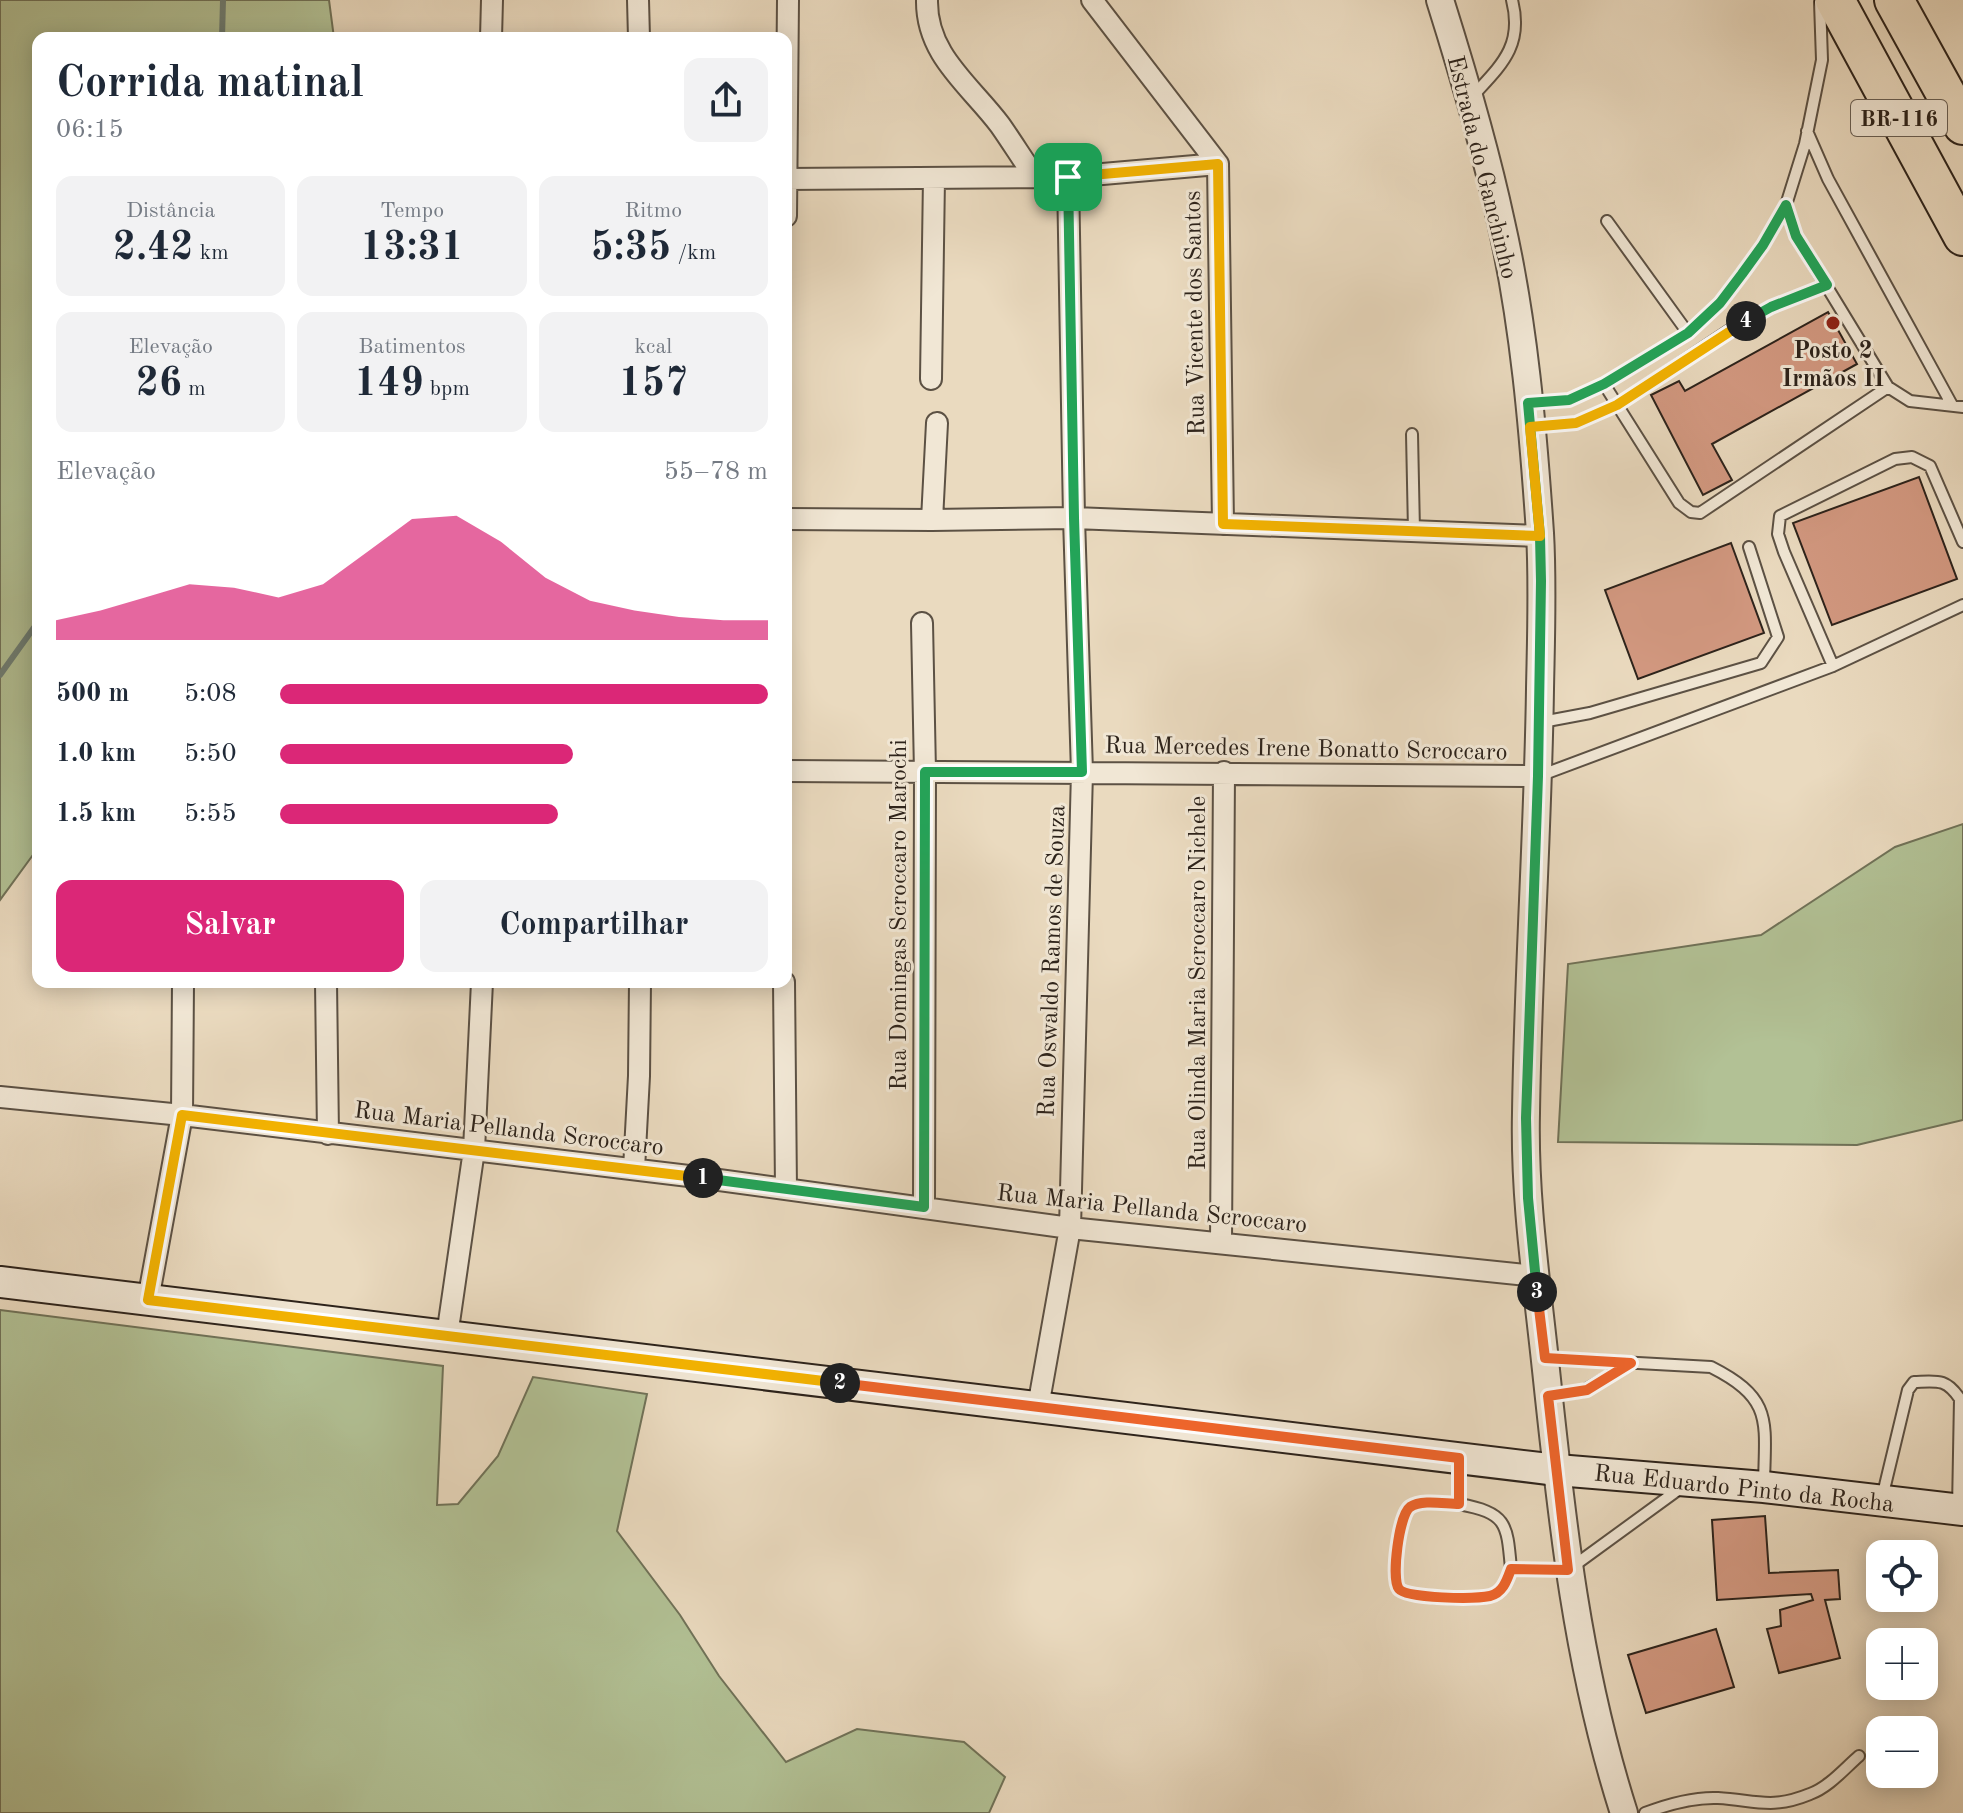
<!DOCTYPE html>
<html lang="pt">
<meta charset="utf-8">
<style>
body{margin:0;font-family:"Old Standard TT",serif;background:#f2f2f3;color:#1f2937;height:100vh;display:flex;flex-direction:column;font-size:30px;white-space:nowrap}
*{box-sizing:border-box;margin:0}
p{font-size:26px;color:#747a83}
.icon{flex:none;width:44px;height:44px;fill:none;stroke:currentColor;stroke-width:2;stroke-linecap:round;stroke-linejoin:round}
.map{position:relative;flex:1;overflow:hidden}
.drawer{position:absolute;left:32px;top:32px;width:760px;height:956px;display:flex;flex-direction:column;background:#fff;border-radius:16px;box-shadow:0 4px 20px #0003}
.drawer>*{flex:none}
.controls{position:absolute;left:1866px;top:1540px;display:grid;gap:16px}
.controls a{display:grid;place-items:center;width:72px;height:72px;border-radius:16px;background:#fff;box-shadow:0 4px 20px #0003;font-size:40px}
.pin{position:absolute;display:grid;place-items:center;width:68px;height:68px;color:#fff;margin:-34px;border-radius:16px;box-shadow:0 4px 12px #0006}
.km{position:absolute;width:40px;height:40px;margin:-20px;border-radius:50%;background:#222;color:#fff;font-size:22px;line-height:40px;text-align:center}
.round{display:grid;place-items:center;flex:none;width:84px;height:84px;border-radius:16px;background:#f2f2f3}
.head{display:flex;align-items:center;justify-content:space-between;height:136px;padding:0 24px}
h1{font-size:44px;font-weight:800;line-height:60px}
.metrics{display:grid;grid-template-columns:repeat(3,1fr);gap:12px;height:136px;padding:8px 24px}
.metrics div{display:grid;align-content:center;border-radius:16px;background:#f2f2f3;text-align:center}
.metrics b{font-size:40px;font-weight:800}
.metrics small{font-size:22px;font-weight:400}
.metrics p{font-size:22px}
.chart{height:224px;padding:16px 24px}
.chart p{display:flex;justify-content:space-between}
.chart svg{width:100%;height:144px;margin-top:8px;fill:#db2777;opacity:.7}
.action{display:flex;gap:16px;margin-top:auto;padding:16px 24px}
.action a{flex:1;height:92px;border-radius:16px;background:#db2777;color:#fff;font-size:32px;font-weight:800;line-height:92px;text-align:center}
.action a+a{background:#f2f2f3;color:#1f2937}
ul{padding:0 24px;list-style:none;font-size:26px}
li{display:grid;grid-template-columns:128px 96px 1fr;align-items:center;height:60px}
li i{height:20px;border-radius:10px;background:#db2777}
.map>svg:first-child{display:block}
</style>
<div class="map">
<svg width="1963" height="1813" viewBox="0 0 1963 1813">
<rect width="100%" height="100%" fill="#eadabf"/>
<filter id="stains"><feTurbulence type="fractalNoise" baseFrequency=".0025" numOctaves="4"/><feColorMatrix values="0 0 0 0 .2 0 0 0 0 .09 0 0 0 0 .02 0 0 0 .5 -.17"/></filter>
<radialGradient id="worn" r=".72"><stop offset=".6" stop-color="#630" stop-opacity="0"/><stop offset="1" stop-color="#630" stop-opacity=".3"/></radialGradient>
<!-- green -->
<path fill="#b2c195" stroke="#707258" stroke-width="2" d="M0,0h329l5,38h-296v810l-38,52z
M1963,824v296l-106,25 -299,-3 10,-178 193,-29 134,-88z
M0,1310l443,56 -6,139 21,-1 40,-48 35,-79 114,17 -30,137 63,84 39,61 67,86 71,-33 107,13 41,35 -16,36h-989z"/>
<g fill="none" stroke-linecap="round" stroke-linejoin="round">
<!-- stream -->
<path stroke="#6d7e75" stroke-width="6" d="M222,38l1,-38
M0,675l38,-53"/>
</g>
<!-- building -->
<path fill="#d29880" stroke="#2d231b" stroke-width="2" d="M1828,312l29,52 -145,80 20,36 -29,15 -52,-100 28,-14 6,10z
M1919,477l38,102 -125,46 -39,-102z
M1731,543l33,90 -126,46 -33,-89z
M1765,1516l4,57 69,-3 2,29 -15,1 15,58 -61,15 -12,-44 14,-3 -1,-16 33,-10 -2,-6 -94,6 -5,-80z
M1716,1629l18,58 -88,26 -18,-58z"/>
<g fill="none" stroke-linecap="round" stroke-linejoin="round">
<defs>
<path id="service" d="M1820,2l2,58 -17,84 -19,61 10,31 92,151 22,14 53,6
M1471,98c29,-32 53,-51 41,-98
M1807,131l21,48 124,226
M1607,221l81,112
M1604,384l75,119 12,9 9,1 188,-126
M1530,403l39,-3 35,-16 84,-51 32,-30 22,-29 21,-29 23,-40
M1534,427l42,-4 41,-18 120,-80 34,-18 56,-22
M1412,434l2,97
M1833,666l-49,-114 -6,-18 2,-18 115,-57 17,-2 18,9 33,76
M1542,722l48,-9 171,-50 17,-26 -29,-90
M1539,776l294,-110 130,-61
M1547,1358l164,9c63,32 54,54 53,118
M1549,1396l34,-5 47,-27
M1459,1463v41c48,9 48,19 52,65l57,1 114,-83
M1882,1498l26,-108 6,-8c23,-1 32,-4 46,17l-2,109
M1459,1504c-14,0 -37,-5 -49,3 -11,8 -19,72 -11,82 9,10 77,11 91,7 13,-3 17,-16 21,-27
M1645,1813c21,-8 50,-16 73,-15 37,2 53,12 92,-4 19,-7 34,-25 49,-38"/>
<path id="minor" d="M638,0l1,38
M927,0c-1,55 43,85 73,125 12,17 23,35 35,52
M1092,0l126,164 5,360
M491,38l1,-38
M786,179l282,-2 150,-13
M786,216l2,-216
M931,379l3,-201
M786,519l146,1 142,-2 466,18
M932,520l5,-97
M922,623l3,149 -1,435
M786,771l752,5
M326,982l2,152
M784,982l2,207
M0,1097l182,18 515,62 373,51 466,48
M634,1169l5,-93 1,-94
M1221,1243l3,-471
M148,1300l34,-185 1,-133
M447,1336l27,-186 8,-168
M1038,1407l32,-179 12,-456 -8,-254 -6,-341"/>
<path id="tertiary" d="M1440,0c23,73 45,147 61,222 23,101 32,207 39,311 3,51 1,104 0,156 -2,141 -12,282 -14,424 -2,86 11,171 20,257 16,152 31,296 78,443"/>
<path id="secondary" d="M0,1282l1557,188 207,17 199,23"/>
<path id="motorway" d="M1835,0l128,236
M1894,0l69,125"/>
</defs>
<!-- service casing -->
<use href="#service" stroke="#5c5144" stroke-width="14"/>
<!-- minor casing -->
<use href="#minor" stroke="#5c5144" stroke-width="24"/>
<!-- tertiary casing -->
<use href="#tertiary" stroke="#5c5144" stroke-width="30"/>
<!-- secondary casing -->
<use href="#secondary" stroke="#2d231b" stroke-width="34"/>
<!-- motorway casing -->
<use href="#motorway" stroke="#2d231b" stroke-width="42"/>
<!-- service -->
<use href="#service" stroke="#f1e7d5" stroke-width="10"/>
<!-- minor -->
<use href="#minor" stroke="#f1e7d5" stroke-width="20"/>
<!-- tertiary -->
<use href="#tertiary" stroke="#f1e7d5" stroke-width="26"/>
<!-- secondary -->
<use href="#secondary" stroke="#f1e7d5" stroke-width="30"/>
<!-- motorway -->
<use href="#motorway" stroke="#eadabf" stroke-width="38"/>
</g>
<g fill="none" stroke-linecap="round" stroke-linejoin="round">
<defs>
<path id="split-1" d="M703,1178l221,29 1,-435h157l-8,-254 -6,-341"/>
<path id="split-2" d="M703,1178l-521,-63 -34,185 692,83"/>
<path id="split-3" d="M840,1383l619,75v46c-14,0 -37,-5 -49,3 -11,8 -19,72 -11,82 8,10 77,10 91,7 13,-3 17,-16 21,-27l57,1 -20,-174 39,-6 44,-27 -86,-5 -8,-66"/>
<path id="split-4" d="M1537,1292l-9,-94 -2,-80 12,-342 3,-195 -1,-45 -12,-133 41,-3 35,-16 84,-51 32,-30 22,-29 21,-29 23,-40 10,31 31,49 -56,22 -25,14"/>
<path id="split-5" d="M1068,177l150,-13 5,360 317,12 -10,-109 46,-4 41,-18 129,-84"/>
</defs>
<!-- split-1 casing -->
<use href="#split-1" stroke="#fff" stroke-width="16"/>
<!-- split-2 casing -->
<use href="#split-2" stroke="#fff" stroke-width="16"/>
<!-- split-3 casing -->
<use href="#split-3" stroke="#fff" stroke-width="16"/>
<!-- split-4 casing -->
<use href="#split-4" stroke="#fff" stroke-width="16"/>
<!-- split-5 casing -->
<use href="#split-5" stroke="#fff" stroke-width="16"/>
<!-- split-1 -->
<use href="#split-1" stroke="#22a559" stroke-width="10"/>
<!-- split-2 -->
<use href="#split-2" stroke="#f5b400" stroke-width="10"/>
<!-- split-3 -->
<use href="#split-3" stroke="#f0652b" stroke-width="10"/>
<!-- split-4 -->
<use href="#split-4" stroke="#22a559" stroke-width="10"/>
<!-- split-5 -->
<use href="#split-5" stroke="#f5b400" stroke-width="10"/>
</g>
<!-- markers -->
<circle fill="#8f2418" stroke="#f1e7d5" stroke-width="3" cx="1833" cy="323" r="8"/>
<g text-anchor="middle" stroke-width="6" stroke-linejoin="round" paint-order="stroke">
<!-- shield labels -->
<rect fill="#f1e7d5" stroke="#685e53" stroke-width="2" x="1851" y="100" width="96" height="36" rx="6"/>
<g font-size="22" font-weight="bold" fill="#2d231b">
<text x="1899" y="126">BR-116</text>
</g>
<!-- street labels -->
<g font-size="24" fill="#2d231b" stroke="#f1e7d5">
<text transform="translate(1483 167) rotate(76)" y="8">Estrada do Ganchinho</text>
<text transform="translate(1194 313) rotate(-91)" y="8">Rua Vicente dos Santos</text>
<text transform="translate(1306 748) rotate(1)" y="8">Rua Mercedes Irene Bonatto Scroccaro</text>
<text transform="translate(898 915) rotate(-90)" y="8">Rua Domingas Scroccaro Marochi</text>
<text transform="translate(1051 961) rotate(-88)" y="8">Rua Oswaldo Ramos de Souza</text>
<text transform="translate(1197 983) rotate(-90)" y="8">Rua Olinda Maria Scroccaro Nichele</text>
<text transform="translate(509 1128) rotate(7)" y="8">Rua Maria Pellanda Scroccaro</text>
<text transform="translate(1152 1208) rotate(6)" y="8">Rua Maria Pellanda Scroccaro</text>
<text transform="translate(1744 1488) rotate(6)" y="8">Rua Eduardo Pinto da Rocha</text>
</g>
<!-- poi labels -->
<g font-size="24" font-weight="bold" fill="#2d231b" stroke="#f1e7d5">
<text x="1833" y="358">Posto 2<tspan x="1833" dy="28">Irmãos II</tspan></text>
</g>
</g>
<rect width="100%" height="100%" filter="url(#stains)"/>
<rect width="100%" height="100%" fill="url(#worn)"/>
</svg>
<div class="controls">
<a><svg class="icon" aria-label="locate" viewBox="0 0 24 24"><circle cx="12" cy="12" r="6"/><path d="M12 2v4M12 18v4M2 12h4M18 12h4"/></svg></a>
<a>+</a>
<a>−</a>
</div>
<div class="pin" style="left:1068px;top:177px;background:#1e9e55"><svg class="icon" aria-label="arrive" viewBox="0 0 24 24"><path d="M6 21V4h12l-3 4 3 4H6"/></svg></div>
<b class="km" style="left:703px;top:1178px">1</b>
<b class="km" style="left:840px;top:1383px">2</b>
<b class="km" style="left:1537px;top:1292px">3</b>
<b class="km" style="left:1746px;top:321px">4</b>
<section class="drawer">
<div class="head"><div><h1>Corrida matinal</h1><p>06:15</p></div><a class="round"><svg class="icon" aria-label="share" viewBox="0 0 24 24"><path d="M12 15V3M7 8l5-5 5 5M5 13v7h14v-7"/></svg></a></div>
<div class="metrics">
<div><p>Distância</p><b>2.42<small> km</small></b></div>
<div><p>Tempo</p><b>13:31</b></div>
<div><p>Ritmo</p><b>5:35<small> /km</small></b></div>
</div>
<div class="metrics">
<div><p>Elevação</p><b>26<small> m</small></b></div>
<div><p>Batimentos</p><b>149<small> bpm</small></b></div>
<div><p>kcal</p><b>157</b></div>
</div>
<div class="chart"><p><span>Elevação</span>55–78 m</p>
<svg viewBox="0 0 160 44" preserveAspectRatio="none"><path d="M0 44V38L10 35L20 31L30 27L40 28L50 31L60 27L70 17L80 7L90 6L100 14L110 25L120 32L130 35L140 37L150 38L160 38V44z"/></svg>
</div>
<ul>
<li><b>500 m</b>5:08<i style="width:100%"></i></li>
<li><b>1.0 km</b>5:50<i style="width:60%"></i></li>
<li><b>1.5 km</b>5:55<i style="width:57%"></i></li>
</ul>
<div class="action"><a>Salvar</a><a>Compartilhar</a></div>
</section>
</div>
